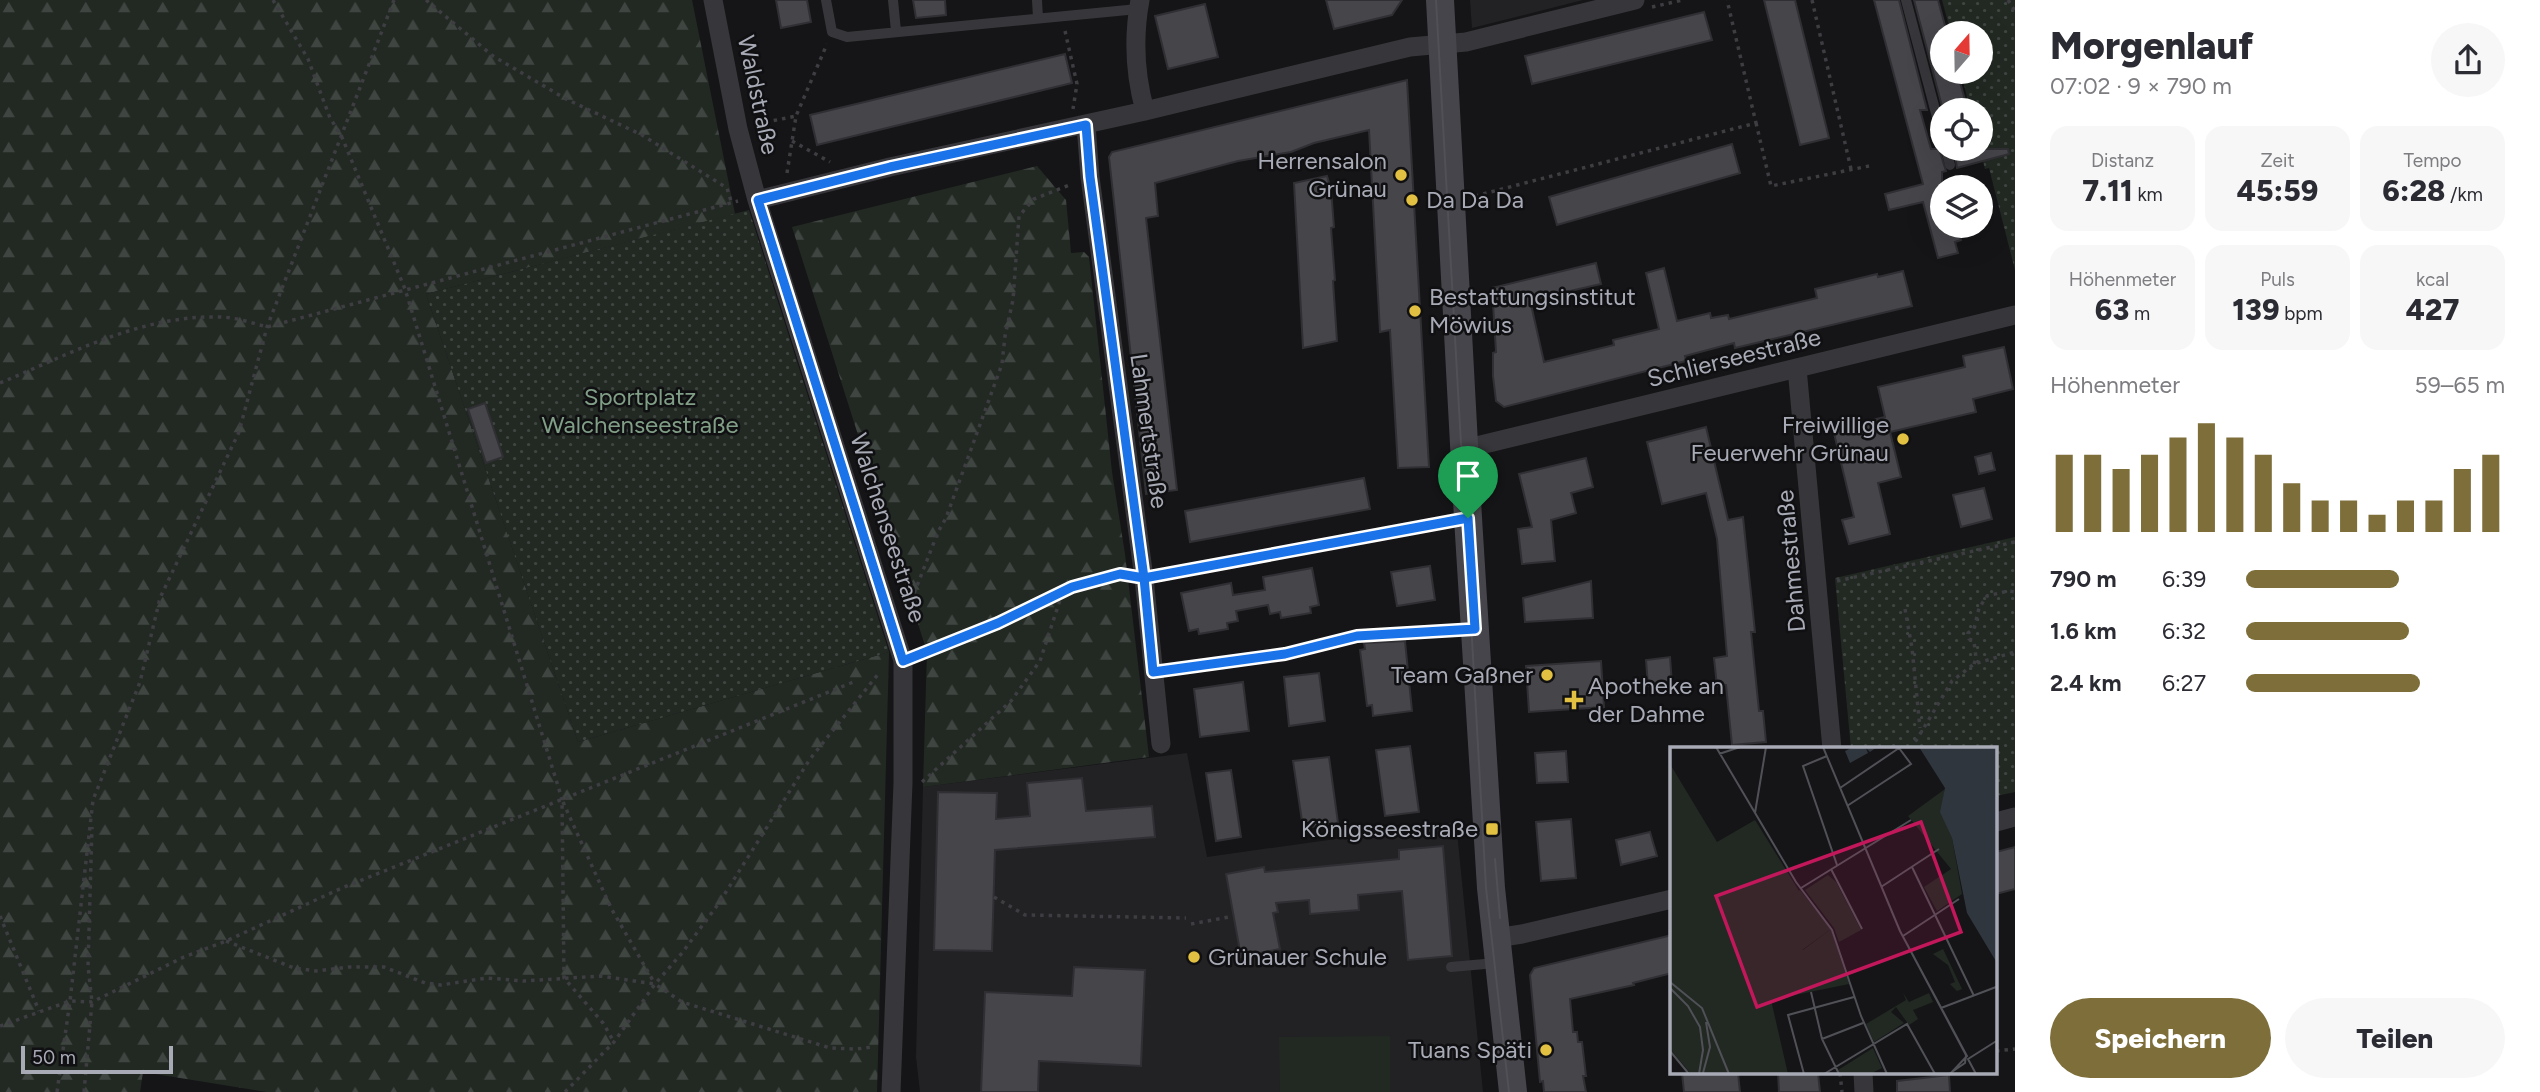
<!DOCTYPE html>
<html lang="de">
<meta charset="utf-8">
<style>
body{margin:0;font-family:Figtree,sans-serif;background:#f7f7f7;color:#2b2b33;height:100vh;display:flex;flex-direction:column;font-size:26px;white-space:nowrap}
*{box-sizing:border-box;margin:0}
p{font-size:23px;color:#7c7c81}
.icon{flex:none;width:38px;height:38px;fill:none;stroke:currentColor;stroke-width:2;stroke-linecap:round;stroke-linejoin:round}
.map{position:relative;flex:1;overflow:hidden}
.side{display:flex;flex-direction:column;background:#fff;width:525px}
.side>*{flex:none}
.needle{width:46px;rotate:20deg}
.buttons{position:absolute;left:1930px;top:21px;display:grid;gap:14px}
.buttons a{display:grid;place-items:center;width:63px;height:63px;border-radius:50%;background:#fff;box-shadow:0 7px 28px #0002;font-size:35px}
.scale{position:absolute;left:21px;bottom:18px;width:152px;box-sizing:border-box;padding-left:7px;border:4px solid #a8abb6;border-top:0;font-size:19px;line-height:24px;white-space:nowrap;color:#a8abb6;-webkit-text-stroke:5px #101012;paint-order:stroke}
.pin{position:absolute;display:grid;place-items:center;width:60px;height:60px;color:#fff;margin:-72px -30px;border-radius:50% 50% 50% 0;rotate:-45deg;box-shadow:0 0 7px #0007}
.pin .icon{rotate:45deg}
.round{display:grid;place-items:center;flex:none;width:74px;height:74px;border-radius:37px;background:#f7f7f7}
.head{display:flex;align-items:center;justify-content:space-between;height:119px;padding:0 35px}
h1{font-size:38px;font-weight:800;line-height:52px}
.figures{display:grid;grid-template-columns:repeat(3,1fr);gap:10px;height:119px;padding:7px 35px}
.figures div{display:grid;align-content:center;border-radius:18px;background:#f7f7f7;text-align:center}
.figures b{font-size:30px;font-weight:800}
.figures small{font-size:19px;font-weight:400}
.figures p{font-size:19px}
.chart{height:196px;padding:14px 35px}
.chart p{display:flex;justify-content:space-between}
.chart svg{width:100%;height:126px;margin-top:7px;stroke:#7d6e3a;stroke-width:6}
.button{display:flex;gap:14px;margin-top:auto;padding:14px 35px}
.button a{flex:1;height:80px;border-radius:42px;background:#7d6e3a;color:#fff;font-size:28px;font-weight:800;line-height:80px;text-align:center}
.button a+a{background:#f7f7f7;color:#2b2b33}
ul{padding:0 35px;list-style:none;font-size:23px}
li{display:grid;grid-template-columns:112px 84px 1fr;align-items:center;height:52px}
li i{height:18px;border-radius:9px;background:#7d6e3a}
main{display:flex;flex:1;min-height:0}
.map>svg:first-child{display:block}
</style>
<main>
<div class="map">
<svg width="2015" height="1092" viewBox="0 0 2015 1092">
<defs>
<pattern id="forest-firs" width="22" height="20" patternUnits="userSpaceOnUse" patternTransform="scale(1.75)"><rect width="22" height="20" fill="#222923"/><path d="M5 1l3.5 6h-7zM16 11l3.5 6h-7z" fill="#3f4541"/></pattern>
<pattern id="park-dots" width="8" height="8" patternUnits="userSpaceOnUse" patternTransform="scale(1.75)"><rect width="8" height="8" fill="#222923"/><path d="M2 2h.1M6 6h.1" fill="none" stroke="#3f4541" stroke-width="1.8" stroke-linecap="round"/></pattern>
</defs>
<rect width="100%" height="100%" fill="#151517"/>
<!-- built -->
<path fill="#222124" d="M1470,0h113l-111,28z
M1187,753l20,104 249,-35 27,270h-563l-4,-35 7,-270z"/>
<!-- grass -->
<path fill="#222923" d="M1390,1036v56h-110l-1,-55z"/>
<!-- forest -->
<path fill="url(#forest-firs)" d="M0,0h692l43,214 -309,80 152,448 311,-90 -12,440h-610l-124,-20 -3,20h-140z
M1037,166l29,34 5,53 13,-1 5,5 23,215 13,82 24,203 -226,30 4,-135 -135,-425z"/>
<!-- park -->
<path fill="url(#park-dots)" d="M1942,0h73v270l-26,-102 -4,1 -5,-20 1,-39h-11l-9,-38h20v-39h-30z
M749,210l140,442 -311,90 -152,-448z
M2015,537v255l-19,4v-47h-145l-16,-171z"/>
<!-- building -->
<path fill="#45454a" stroke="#302f33" stroke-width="2" d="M776,0h31l4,22 -30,6z
M913,0h32l1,15 -30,3z
M1326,0h76l-10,15 -58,14z
M1764,0h31l34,138 -29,7z
M1874,0h25l28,110h-7l11,39h8l7,22 -4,1v54h15l4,14 -6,2 3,11 -20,5 -15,-56 -34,8 -4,-16 38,-10z
M1914,0h24l9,33h-5v39h15l11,38h-25z
M1205,4l13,53 -50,12 -13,-53z
M1704,12l8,28 -180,44 -7,-28z
M1065,54l7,29 -255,62 -7,-30z
M1407,80l22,387 -31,1 -8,-138 -10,2 -11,-202 -55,13 -23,9 -53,9 -83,22 3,33 -12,2 31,272 -31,4 -37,-337 3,-5z
M1732,144l8,29 -183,52 -8,-28z
M1954,149h54l1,5 -52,14z
M1327,176l4,13 3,38 -3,1 4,52 -2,1 4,60 -34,7 -9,-165z
M1596,263l5,21 -71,16 14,62 70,-17 -1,-5 46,-11 -13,-56 18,-5 13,53 33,-8 1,5 17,-3 1,4 88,-21 -2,-9 62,-15 1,3 25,-6 9,35 -177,42 -1,-5 -49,13 1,5 -182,46 -8,-6 -3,-25v-23l3,-1 -4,-64z
M2004,347l9,42 -40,10 3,13 -86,20 11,45 -23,6 12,51 -41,10 -7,-24 12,-3 -21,-88 52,-12 -7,-30 87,-20 -2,-11z
M485,403l18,54 -17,6 -18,-54z
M1706,427l22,93 15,-3 12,115h-4l8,79h4l3,31 -34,3 -6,-60 -9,1 -3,-28 13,-2 -10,-117 -11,-46 -44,11 -15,-62z
M1991,453l4,17 -16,4 -4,-17z
M1586,458l7,29 -22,6 5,20 -25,7 4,41 -33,3 -4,-35 14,-2 -13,-53z
M1364,478l6,31 -180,33 -5,-31z
M1984,488l8,31 -31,8 -8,-32z
M1430,566l5,34 -38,6 -6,-34z
M1312,568l7,37 -9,2 1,6 -30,5 -1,-6 -10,2 -2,-9 -32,6 2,10 -11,2 1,6 -29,5 -1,-5 -9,2 -8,-38 50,-10 2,12 32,-5 -2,-13z
M1591,581l2,37 -68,4 -2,-24z
M1405,641l7,70 -39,5 -1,-11 -5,1 -7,-56 5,-1 -1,-6z
M1670,657l2,27 -24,2 -2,-26z
M1601,661l3,46 -75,5 -3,-46z
M1319,673l6,48 -36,5 -5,-49z
M1243,682l6,49 -49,6 -6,-48z
M1410,746l9,66 -34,4 -9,-66z
M1566,751l2,31 -31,1 -2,-30z
M1329,757l9,66 -35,5 -10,-67z
M1231,770l10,67 -25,4 -10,-68z
M1082,778l4,33 66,-5 3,31 -160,13 -3,101 -58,-1 4,-158 59,1 -1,26 34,-3 -3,-33z
M1571,819l5,59 -35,3 -5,-59z
M1650,832l7,24 -36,9 -5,-25z
M1443,846l9,110 -44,4 -6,-69 -44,4 1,15 -49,4 -1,-14 -33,3 2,9 -5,1 7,36 -39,8 -15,-83 38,-7 1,5 134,-13v-9z
M2015,847v42l-19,5v-42z
M1672,935v38l-39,10 1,2 -64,14 3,33h4l1,10h4l4,34h-3l3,16h-42l-1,-11 -3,1 -10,-107 4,-7z
M1074,967l71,3 -4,96 -102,-5 -1,31h-57l4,-100 87,4z
M1682,1073h56l2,19h-56z
M1778,1073h40l2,19h-41z
M1949,1075l1,17h-53v-11z"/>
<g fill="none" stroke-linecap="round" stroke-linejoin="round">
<!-- path -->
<path stroke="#3d3d42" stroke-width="3.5" stroke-dasharray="3.5 5" stroke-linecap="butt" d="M273,0l35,59 22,59 11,17 64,154 157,510 2,179 39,45 11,19
M426,0l67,56 73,43 76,36 85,53 4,13
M1812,0l39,169
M2008,0l7,11
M1652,7l31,-7
M1065,31l12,53 -4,25
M1756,123l15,63 98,-20
M757,124l39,-8
M792,141l38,21
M787,173l9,-57 31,-72
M1475,196l281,-73 -29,-123
M0,383c70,-29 141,-68 219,-66 16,0 33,6 48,10l471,-126
M1837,581l178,-39
M908,609l30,-77 8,-14 56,-154 3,-28 8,-36 6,-84 15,-17 38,-15
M1905,609l7,39 8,80
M921,654l77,-31 74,-36 48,-13 4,1
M1974,664l2,-6 -2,-17 -5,-2 -1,-6 6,-4 5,-21 8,-12 21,-5 7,1
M1911,749l41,-68 22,-17 41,-12
M922,782l89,-81 29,-40 23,-70
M563,802l48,106 44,76
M994,897l31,18 161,3
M0,916l39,95
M1191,924l38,-7
M226,941l68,27 22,3 33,-4h35l41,16 16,2 46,-7 37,3 77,-5 54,8 27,18 148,46 26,1 17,-2
M0,1026l70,-25 22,1 92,-45 42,-16 116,-53 514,-207
M1996,1051l19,-2
M1840,1073l2,19
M57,1092l13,-91 23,-201 47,-118 20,-84 79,-166 28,-105 127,-327
M84,1092l8,-90 -4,-36 4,-139
M565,1092l49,-50 41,-58 27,-31 37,-50 91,-144 69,-86"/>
<!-- lane -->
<path stroke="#37373b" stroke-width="10" d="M826,0l6,32 15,5 291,-28
M893,0l3,31
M1037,0l1,18
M1906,0l36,136
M1946,149l4,16
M1144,578l323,-60
M1153,672l132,-18 72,-18 117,-7
M1451,967l45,-4"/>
<!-- street -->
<path stroke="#37373b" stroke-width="19" d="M713,0l25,129 19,71 146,461v122l-12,309
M1140,0c-7,38 -5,75 5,111
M1086,125l4,52 54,401 17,166
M757,200l133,-33 255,-56 265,-64 56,-5 169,-42
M1797,368l35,381
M1464,449l551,-134
M1996,822l19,-5
M1496,938l26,-4 150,-35
M1863,1073l1,19"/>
<!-- secondary -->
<path stroke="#45454b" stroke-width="28" d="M1440,0l28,518 23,370 22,204"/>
<!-- tram -->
<path stroke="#505056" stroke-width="2" d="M1436,0l50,888 23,204
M1495,859l5,59"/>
</g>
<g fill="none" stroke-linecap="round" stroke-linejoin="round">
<defs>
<path id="route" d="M1468,518l-324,60 -24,-4 -48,13 -74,36 -95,38 -145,-461 132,-33 196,-42 4,52 54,401 9,94 132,-18 72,-18 118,-7 -7,-111"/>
</defs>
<!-- route casing -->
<use href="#route" stroke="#fff" stroke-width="14"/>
<!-- route -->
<use href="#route" stroke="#1a73e8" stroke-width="9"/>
</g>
<!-- markers -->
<g fill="#e2c142" stroke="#101012" stroke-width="2.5">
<circle cx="1401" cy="175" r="7"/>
<circle cx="1412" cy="200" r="7"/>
<circle cx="1415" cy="311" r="7"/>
<circle cx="1903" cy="439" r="7"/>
<circle cx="1547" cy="675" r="7"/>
<path d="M1570.5 689.5h7v7h7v7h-7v7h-7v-7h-7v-7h7z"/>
<rect x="1485" y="822" width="14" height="14" rx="3.5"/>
<circle cx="1194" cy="957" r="7"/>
<circle cx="1546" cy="1050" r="7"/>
</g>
<g text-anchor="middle" stroke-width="5" stroke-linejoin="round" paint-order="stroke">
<!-- street labels -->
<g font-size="24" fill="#a8abb6" stroke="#101012">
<text transform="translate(758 95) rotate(78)" y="8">Waldstraße</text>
<text transform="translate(1734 358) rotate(-14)" y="8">Schlierseestraße</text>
<text transform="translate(1149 431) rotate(82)" y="8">Lahmertstraße</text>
<text transform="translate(888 528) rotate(72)" y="8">Walchenseestraße</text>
<text transform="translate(1791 561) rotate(-95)" y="8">Dahmestraße</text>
</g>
<!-- poi labels -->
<g font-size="24" fill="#a8abb6" stroke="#101012" text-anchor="end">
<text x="1387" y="169">Herrensalon<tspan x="1387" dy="28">Grünau</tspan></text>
<text x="1426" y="208" text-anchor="start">Da Da Da</text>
<text x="1429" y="305" text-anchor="start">Bestattungsinstitut<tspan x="1429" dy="28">Möwius</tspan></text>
<text x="1889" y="433">Freiwillige<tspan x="1889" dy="28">Feuerwehr Grünau</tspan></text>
<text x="1533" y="683">Team Gaßner</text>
<text x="1588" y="694" text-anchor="start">Apotheke an<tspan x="1588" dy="28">der Dahme</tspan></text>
<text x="1478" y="837">Königsseestraße</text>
<text x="1208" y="965" text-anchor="start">Grünauer Schule</text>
<text x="1532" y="1058">Tuans Späti</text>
</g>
<!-- park labels -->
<g font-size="24" fill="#819f87" stroke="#101012">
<text x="640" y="405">Sportplatz<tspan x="640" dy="28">Walchenseestraße</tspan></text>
</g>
</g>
<!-- overview -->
<g transform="translate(1670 747)">
<rect width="327" height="327" fill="#151517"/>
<path d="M273,202l19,40 -5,2 -7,-7 5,-2 -7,-17 -15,-11z" fill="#222923"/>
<path d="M0,17l47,78 38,-22 44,71 -28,19 32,40 28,-21 18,55 -78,16 17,74h-97l-21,-25zM158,128l8,7 25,48 -22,12 -5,-14 -29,-38z" fill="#222923"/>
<path d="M275,42l-4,23 11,26 10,56 -25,17 -13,-24 27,-18 -43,-53zM130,143l31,39 -29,21 -32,-40zM233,246l6,9 20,-9 4,9 -20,8 5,9 -9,6 -13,-18 -5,5 13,11 -30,19 -8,-18 40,-24zM203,301l9,20 -12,6h-30l-2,-4z" fill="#222923"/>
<path d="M183,0h24l-7,5 -4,-4 2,5 -18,10 -5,-12zM249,0h78v216l-30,-50 -15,-75 -12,-26 5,-24z" fill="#2f363e"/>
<path fill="none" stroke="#505157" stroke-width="2" d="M46,0l80,135 36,48 29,86 26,58M153,0l77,184 67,125 -17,18M153,0l77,184 66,124 -1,8 -16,11M49,7l21,-7M157,9l-24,10 34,99M170,41l59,-40 12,16 -64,42M85,66l11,-66M242,120l62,129M161,122l31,60M211,140l58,-38M131,141l110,-68M233,189l56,-37M0,235l32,26 27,66M0,241l18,18 12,21 3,23 -4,24M141,245l11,47 17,35M271,261l55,-21M152,292l41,-16M0,304l19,23M33,326l7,-26 -4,-25M134,327l-16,-59 66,-18M154,327l83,-50 28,50M306,327l-8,-15 30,-19"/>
<path fill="#c2185b" fill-opacity="0.15" stroke="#c2185b" stroke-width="3.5" d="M251,75l40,110 -204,75 -41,-111z"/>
<rect width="327" height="327" fill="none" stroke="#a8abb6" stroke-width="3.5"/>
</g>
</svg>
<div class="buttons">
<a><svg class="needle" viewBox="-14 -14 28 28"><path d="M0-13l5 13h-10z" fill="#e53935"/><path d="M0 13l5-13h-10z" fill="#7c7c81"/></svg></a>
<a><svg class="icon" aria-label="locate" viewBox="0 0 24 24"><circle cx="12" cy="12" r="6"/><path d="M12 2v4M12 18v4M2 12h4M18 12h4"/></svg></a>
<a><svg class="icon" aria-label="layers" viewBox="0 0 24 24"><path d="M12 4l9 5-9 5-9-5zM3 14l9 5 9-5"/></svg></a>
</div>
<div class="scale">50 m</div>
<div class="pin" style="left:1468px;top:518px;background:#1e9e55"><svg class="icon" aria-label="arrive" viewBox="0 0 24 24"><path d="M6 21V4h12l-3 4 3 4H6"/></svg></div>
</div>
<section class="side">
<div class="head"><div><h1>Morgenlauf</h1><p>07:02 · 9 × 790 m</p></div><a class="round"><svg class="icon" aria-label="share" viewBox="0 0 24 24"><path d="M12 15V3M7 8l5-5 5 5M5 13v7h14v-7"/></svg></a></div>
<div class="figures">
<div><p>Distanz</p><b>7.11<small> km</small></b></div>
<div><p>Zeit</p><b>45:59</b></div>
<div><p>Tempo</p><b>6:28<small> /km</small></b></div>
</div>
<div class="figures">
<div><p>Höhenmeter</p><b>63<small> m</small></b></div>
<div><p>Puls</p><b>139<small> bpm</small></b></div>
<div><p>kcal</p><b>427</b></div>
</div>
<div class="chart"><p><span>Höhenmeter</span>59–65 m</p>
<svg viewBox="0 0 160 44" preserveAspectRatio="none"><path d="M5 44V17M15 44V17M25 44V22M35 44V17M45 44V11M55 44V6M65 44V11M75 44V17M85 44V27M95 44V33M105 44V33M115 44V38M125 44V33M135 44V33M145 44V22M155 44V17"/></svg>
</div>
<ul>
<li><b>790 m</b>6:39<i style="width:59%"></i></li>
<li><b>1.6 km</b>6:32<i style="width:63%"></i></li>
<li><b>2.4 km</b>6:27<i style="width:67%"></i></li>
</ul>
<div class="button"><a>Speichern</a><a>Teilen</a></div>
</section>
</main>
